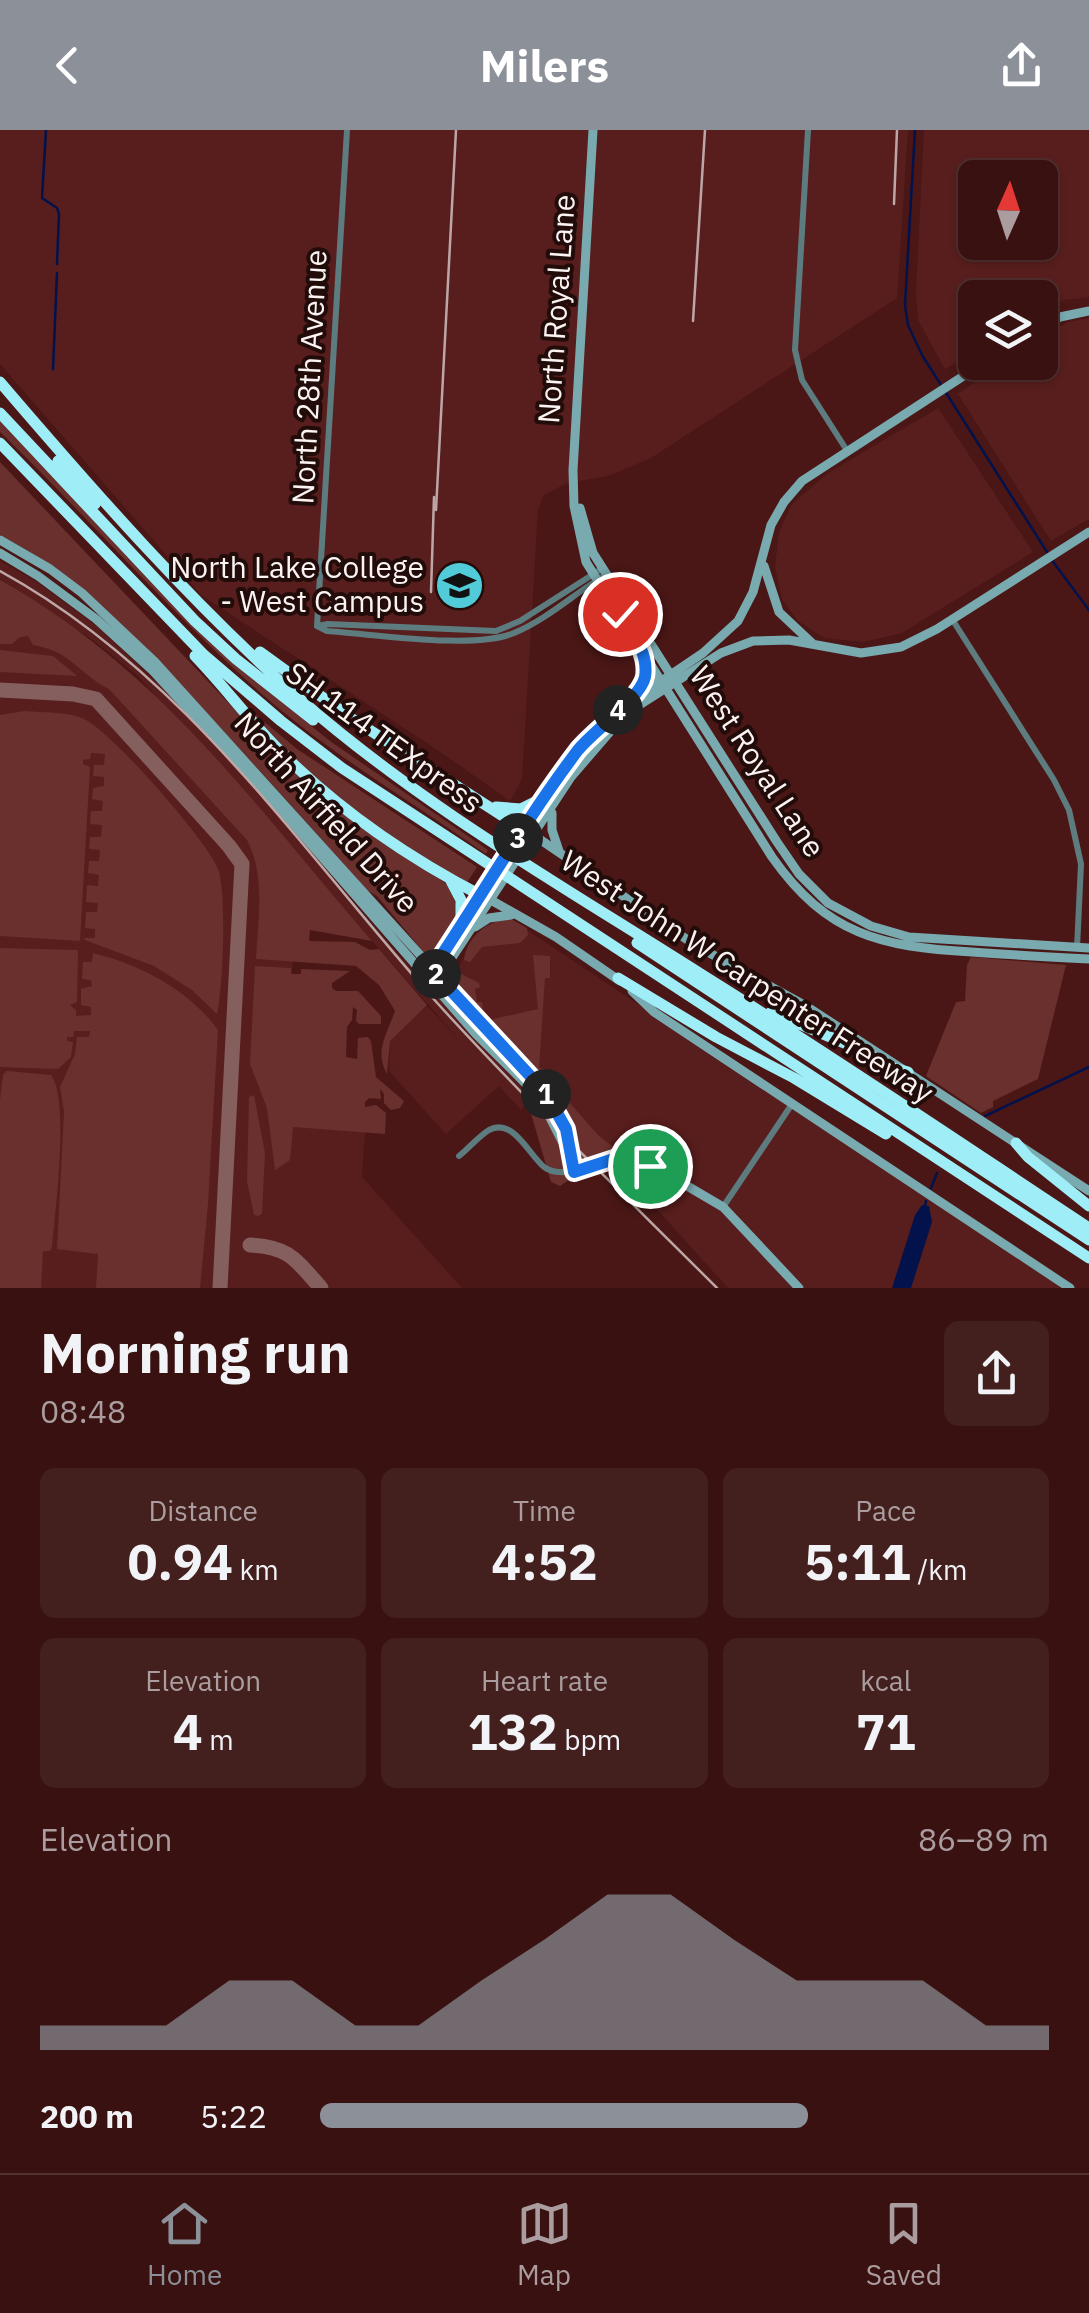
<!DOCTYPE html>
<meta charset="utf-8">
<style>
body{margin:0;font-family:"IBM Plex Sans",sans-serif;background:#431f1e;color:#f1f3f6;height:100vh;display:flex;flex-direction:column;font-size:38px;white-space:nowrap}
*{box-sizing:border-box;margin:0}
p{font-size:32px;color:#ab9d9f}
.icon{flex:none;width:55px;height:55px;fill:none;stroke:currentColor;stroke-width:2;stroke-linecap:round;stroke-linejoin:round}
.map{position:relative;height:1158px;overflow:hidden}
.drawer{display:flex;flex-direction:column;background:#381110;flex:1}
.drawer>*{flex:none}
.needle{width:65px;rotate:3deg}
.fabs{position:absolute;left:958px;top:30px;display:grid;gap:20px}
.fabs a{display:grid;place-items:center;width:100px;height:100px;border-radius:15px;background:#381110;box-shadow:0 2px 8px #0004,0 0 0 2px #523130;font-size:50px}
.pin{position:absolute;display:grid;place-items:center;width:85px;height:85px;color:#fff;margin:-42px;border:5px solid #fff;border-radius:50%;box-shadow:0 2px 10px #0007}
.km{position:absolute;width:50px;height:50px;margin:-25px;border-radius:50%;background:#222;color:#fff;font-size:28px;line-height:50px;text-align:center}
.round{display:grid;place-items:center;flex:none;width:105px;height:105px;border-radius:15px;background:#431f1e}
.headline{display:flex;align-items:center;justify-content:space-between;height:170px;padding:0 40px}
h1{font-size:55px;font-weight:700;line-height:75px}
.stats{display:grid;grid-template-columns:repeat(3,1fr);gap:15px;height:170px;padding:10px 40px}
.stats div{display:grid;align-content:center;border-radius:15px;background:#431f1e;text-align:center}
.stats b{font-size:50px;font-weight:700}
.stats small{font-size:28px;font-weight:400}
.stats p{font-size:28px}
.chart{height:280px;padding:20px 40px}
.chart p{display:flex;justify-content:space-between}
.chart svg{width:100%;height:180px;margin-top:10px;fill:#8c9099;opacity:.7}
ul{padding:0 40px;list-style:none;font-size:32px}
li{display:grid;grid-template-columns:160px 120px 1fr;align-items:center;height:75px}
li i{height:25px;border-radius:12px;background:#8c9099}
header{display:flex;justify-content:space-between;align-items:center;height:130px;padding:0 40px;background:#8c9099;color:#fff;font-size:45px;font-weight:700}
.tab-bar{display:flex;justify-content:space-around;align-items:center;height:140px;border-top:2px solid #523130;background:#381110;font-size:28px;color:#ab9d9f}
.tab-bar a{display:grid;justify-items:center;gap:5px}
.tab-bar .current{color:#8c9099}
.map>svg:first-child{display:block}
</style>
<header><svg class="icon" aria-label="back" viewBox="0 0 24 24"><path d="M15 5l-7 7 7 7"/></svg>Milers<svg class="icon" aria-label="share" viewBox="0 0 24 24"><path d="M12 15V3M7 8l5-5 5 5M5 13v7h14v-7"/></svg></header>
<div class="map">
<svg width="1089" height="1158" viewBox="0 0 1089 1158">
<rect width="100%" height="100%" fill="#4a1716"/>
<!-- built -->
<path fill="#581e1d" fill-rule="evenodd" d="M0,0h908l-11,168 -246,160 -43,18 -41,7 -23,12 -6,14 -16,270 -12,22 -71,-50 -238,-156 -201,-231z
M924,0h165v167l-25,3 -24,14v-16h-65v54l-30,17 -27,-49 -2,-27zM975,48h65v64h-65z
M1089,188v201l-38,22 -93,-147 45,-31 37,-1v-25l28,-15z
M938,278l95,144 -131,81 -39,9 -39,-4 -26,-17 -16,-22 -7,-32 4,-35 13,-28 36,-31z
M0,431l37,21 61,45 90,85 212,244 131,141 -10,13 -22,-24 -53,48 -57,-63 1,-34 36,-32 38,40 -327,-370 -47,-37 -90,-55z
M0,487l27,1 156,107 113,194 -4,57 73,154 -3,47 100,111h-462z
M521,796l542,362h-335l-278,-308 30,-48z"/>
<!-- green -->
<path fill="#69302d" d="M0,285l213,227 61,54 56,45 158,109 -2,4c-74,-52 -154,-99 -223,-159 -93,-82 -174,-177 -263,-263z
M0,332l293,309 156,115c14,25 6,45 -11,66l-12,3 -49,-59 -9,-5c-64,-71 -126,-142 -192,-210 -55,-56 -106,-110 -176,-146z
M0,450c161,90 254,225 372,361l-62,-11 -1,11 46,1 15,8 9,-1 48,56 -37,36 -3,33c-13,-23 0,-40 8,-63l-16,-26 -23,-19 -100,-7c2,-40 10,-82 -9,-119l-138,-151c-32,-16 -36,-37 -76,-44l-5,-9 -8,1 -8,7h-12z
M0,520l53,6 24,20 -77,-4z
M244,575l53,44 180,118 -11,17 -71,-42 -96,-75z
M25,581c18,2 44,0 61,9 28,15 120,119 132,149 9,24 5,119 -1,145l-25,-24 -38,-24 -69,-26 -1,-2h11v-9l-10,-1 1,-16h11l1,-9 -12,-1 1,-17 11,1 1,-11 -11,-2 1,-12h10l1,-11 -11,-1 1,-12h11l1,-12 -12,-1 1,-13h11l1,-10 -11,-2 1,-11 11,-2v-9l-11,-1 1,-11h10l1,-11 -14,-1 -1,6 -7,1v4l7,3 -10,174 -80,-5v-221z
M511,789l16,9 1,7 -8,8 -38,4 -12,15 -6,-2c3,-24 24,-40 47,-41z
M0,818l78,2 -1,52 -7,3 6,5v6l15,-1v-8l-10,-2v-16l11,-3 -1,-6 -9,-1 1,-17h9l1,-9c48,12 95,36 125,77l-10,174 -8,84h-104l2,-34 -41,-5 7,-137 -4,-25 15,-33 2,-17h12l1,-6h-16l-1,6h-6v4l6,1 -2,15 -13,12 -58,-2z
M533,825l17,1v22h-5l-6,90 6,1 1,7 52,59 18,14 -56,37 -9,-4 -28,-96 -13,-30 -20,-32 3,-5 45,-10z
M971,827l95,8 -28,114 -45,22v6l-12,6 -55,-37 30,-74 9,-1 2,-36z
M255,836l36,2v6h10v-5l49,2 -18,12v5l4,3h22l23,25v8h-22l-3,-3 1,-11 -4,-3 -1,13 -5,7 -1,30 11,2 1,-21 10,-1 3,4 5,36 28,24 -4,7 -9,2 -7,-7v-9l-4,-5 1,10 -12,-1 -4,4v5l11,-2 10,8 -1,21 -92,-7 -3,33 -15,10 -8,-62 -17,-44z
M453,840l26,13 1,4 -5,2 2,13h5l1,8 -6,2 -28,-31z
M7,941l44,4c19,26 4,135 1,172l-2,4h-7l-2,37h-41v-188l3,-25z
M254,965l11,58 -3,61 -4,2 -4,-1 -7,-34 2,-84z"/>
<!-- water -->
<path fill="#03124a" d="M922,1075l7,1 3,16 -21,66h-19l23,-73z"/>
<g fill="none" stroke-linecap="round" stroke-linejoin="round">
<!-- stream -->
<path stroke="#03124a" stroke-width="2.5" d="M46,0l-4,68 15,10 2,6 -2,50
M915,0l-10,175 3,20 14,30 125,197
M53,239l4,-96
M1051,429l38,51
M985,986l104,-49
M931,1058l6,-15
M925,1077l1,-6"/>
<!-- taxiway -->
<path stroke="#845f5e" stroke-width="15" d="M0,560l73,4 23,5 133,147 13,18 -22,424
M250,1115c40,2 46,15 71,43"/>
<!-- street -->
<path stroke="#5d7c7f" stroke-width="6" d="M808,0l-13,220 7,30 44,69
M952,489l102,161 15,30 12,54 -4,84
M317,496l30,-496
M317,496l10,5c47,3 147,19 187,2 34,-14 62,-41 93,-59
M317,496l11,-2 168,7 24,-10 83,-53
M459,1026c10,-8 20,-20 30,-26 24,-13 40,25 55,37 9,7 20,5 31,5
M723,1077l69,-103"/>
<!-- secondary -->
<path stroke="#78aab0" stroke-width="9" d="M593,0l-20,340 1,36 12,56 186,295c55,78 109,90 200,95 39,3 78,5 117,7
M1040,197l20,-10 29,-6
M580,378l13,45 184,289 22,32 29,29 43,23 38,11 180,11
M0,410l50,29 32,24 73,69 390,431 21,36 9,43 33,-13 18,-1 51,22 46,27 76,81
M0,423l38,23 58,43 57,52 129,140 193,222 54,54 15,19 23,45
M764,436l15,46 33,31
M638,564l7,-20 -1,-16
M552,683v17l7,21
M532,704l163,111 111,61 283,185
M489,769l67,38 64,44
M475,797l14,-9 22,-3
M427,846l55,-80 61,-98 37,-50 34,-35 89,-60 35,-32 15,-29 18,-67 13,-23 18,-21 183,-119
M434,855l137,-208 50,-58 20,-15 80,-51 32,-12 36,-1 72,13 40,-6 36,-18 152,-97
M632,861l22,21 416,276"/>
<!-- highway -->
<path stroke="#9feef7" stroke-width="11" d="M0,252c95,111 193,223 302,319 126,110 273,192 413,282 126,79 250,163 374,245
M0,283l195,208 41,38 77,61
M0,313l204,212 77,66 61,47 747,490
M58,331l37,43
M260,522l91,66 172,111
M195,526c30,31 56,67 87,97 59,59 127,105 200,143
M496,677l25,2 22,-11
M450,749l11,21v27
M637,813l452,297
M618,848l98,59 78,41 92,56
M771,882l92,39 27,16 18,5
M1016,1013l12,14 61,49"/>
<!-- tram -->
<path stroke="#bda7a6" stroke-width="2.5" d="M0,441c180,98 297,273 430,424 92,102 190,196 287,293"/>
<!-- rail -->
<path stroke="#bda7a6" stroke-width="2.5" d="M894,74l3,-74
M693,191l12,-191
M436,380l20,-380
M431,462l3,-95"/>
</g>
<g fill="none" stroke-linecap="round" stroke-linejoin="round">
<defs>
<path id="route" d="M620,484c12,19 29,39 25,63 -5,22 -50,52 -67,73 -53,70 -97,147 -146,220l114,123 20,36 8,43 43,-14 33,8"/>
</defs>
<!-- route casing -->
<use href="#route" stroke="#fff" stroke-width="20"/>
<!-- route -->
<use href="#route" stroke="#1a73e8" stroke-width="12"/>
</g>
<!-- icons -->
<defs>
<symbol id="university-disc" viewBox="-11 -11 22 22"><circle r="9.5" fill="#52cbd8" stroke="#220c0a"/><path d="M0-5L7-2L0 1L-7-2ZM-4 1L0 2.5L4 1V4Q0 6-4 4Z" fill="#111"/></symbol>
</defs>
<g fill-rule="evenodd">
<use href="#university-disc" x="432" y="428" width="55" height="55"/>
</g>
<g text-anchor="middle" stroke-width="8" stroke-linejoin="round" paint-order="stroke">
<!-- street labels -->
<g font-size="30" fill="#faf3f2" stroke="#220c0a">
<text transform="translate(557 179) rotate(-86)" y="10">North Royal Lane</text>
<text transform="translate(310 247) rotate(-87)" y="10">North 28th Avenue</text>
<text transform="translate(384 608) rotate(36)" y="10">SH 114 TEXpress</text>
<text transform="translate(757 632) rotate(57)" y="10">West Royal Lane</text>
<text transform="translate(326 683) rotate(48)" y="10">North Airfield Drive</text>
<text transform="translate(747 847) rotate(33)" y="10">West John W Carpenter Freeway</text>
</g>
<!-- poi labels -->
<g font-size="30" fill="#faf3f2" stroke="#220c0a" text-anchor="end">
<text x="424" y="448">North Lake College<tspan x="424" dy="34">- West Campus</tspan></text>
</g>
</g>
</svg>
<div class="fabs">
<a><svg class="needle" viewBox="-14 -14 28 28"><path d="M0-13l5 13h-10z" fill="#e53935"/><path d="M0 13l5-13h-10z" fill="#ab9d9f"/></svg></a>
<a><svg class="icon" aria-label="layers" viewBox="0 0 24 24"><path d="M12 4l9 5-9 5-9-5zM3 14l9 5 9-5"/></svg></a>
</div>
<div class="pin" style="left:650px;top:1036px;background:#1e9e55"><svg class="icon" aria-label="arrive" viewBox="0 0 24 24"><path d="M6 21V4h12l-3 4 3 4H6"/></svg></div>
<div class="pin" style="left:620px;top:484px;background:#d93025"><svg class="icon" aria-label="check" viewBox="0 0 24 24"><path d="M5 12l5 5 9-10"/></svg></div>
<b class="km" style="left:546px;top:964px">1</b>
<b class="km" style="left:436px;top:844px">2</b>
<b class="km" style="left:518px;top:708px">3</b>
<b class="km" style="left:618px;top:580px">4</b>
</div>
<section class="drawer">
<div class="headline"><div><h1>Morning run</h1><p>08:48</p></div><a class="round"><svg class="icon" aria-label="share" viewBox="0 0 24 24"><path d="M12 15V3M7 8l5-5 5 5M5 13v7h14v-7"/></svg></a></div>
<div class="stats">
<div><p>Distance</p><b>0.94<small> km</small></b></div>
<div><p>Time</p><b>4:52</b></div>
<div><p>Pace</p><b>5:11<small> /km</small></b></div>
</div>
<div class="stats">
<div><p>Elevation</p><b>4<small> m</small></b></div>
<div><p>Heart rate</p><b>132<small> bpm</small></b></div>
<div><p>kcal</p><b>71</b></div>
</div>
<div class="chart"><p><span>Elevation</span>86–89 m</p>
<svg viewBox="0 0 160 44" preserveAspectRatio="none"><path d="M0 44V38L10 38L20 38L30 27L40 27L50 38L60 38L70 27L80 17L90 6L100 6L110 17L120 27L130 27L140 27L150 38L160 38V44z"/></svg>
</div>
<ul>
<li><b>200 m</b>5:22<i style="width:67%"></i></li>
</ul>
</section>
<nav class="tab-bar">
<a class="current"><svg class="icon" aria-label="home" viewBox="0 0 24 24"><path d="M3 11l9-7 9 7M6 9v11h12V9"/></svg>Home</a>
<a><svg class="icon" aria-label="map" viewBox="0 0 24 24"><path d="M3 6l6-2 6 2 6-2v14l-6 2-6-2-6 2zM9 4v14M15 6v14"/></svg>Map</a>
<a><svg class="icon" aria-label="saved" viewBox="0 0 24 24"><path d="M7 4h10v16l-5-4-5 4z"/></svg>Saved</a>
</nav>
